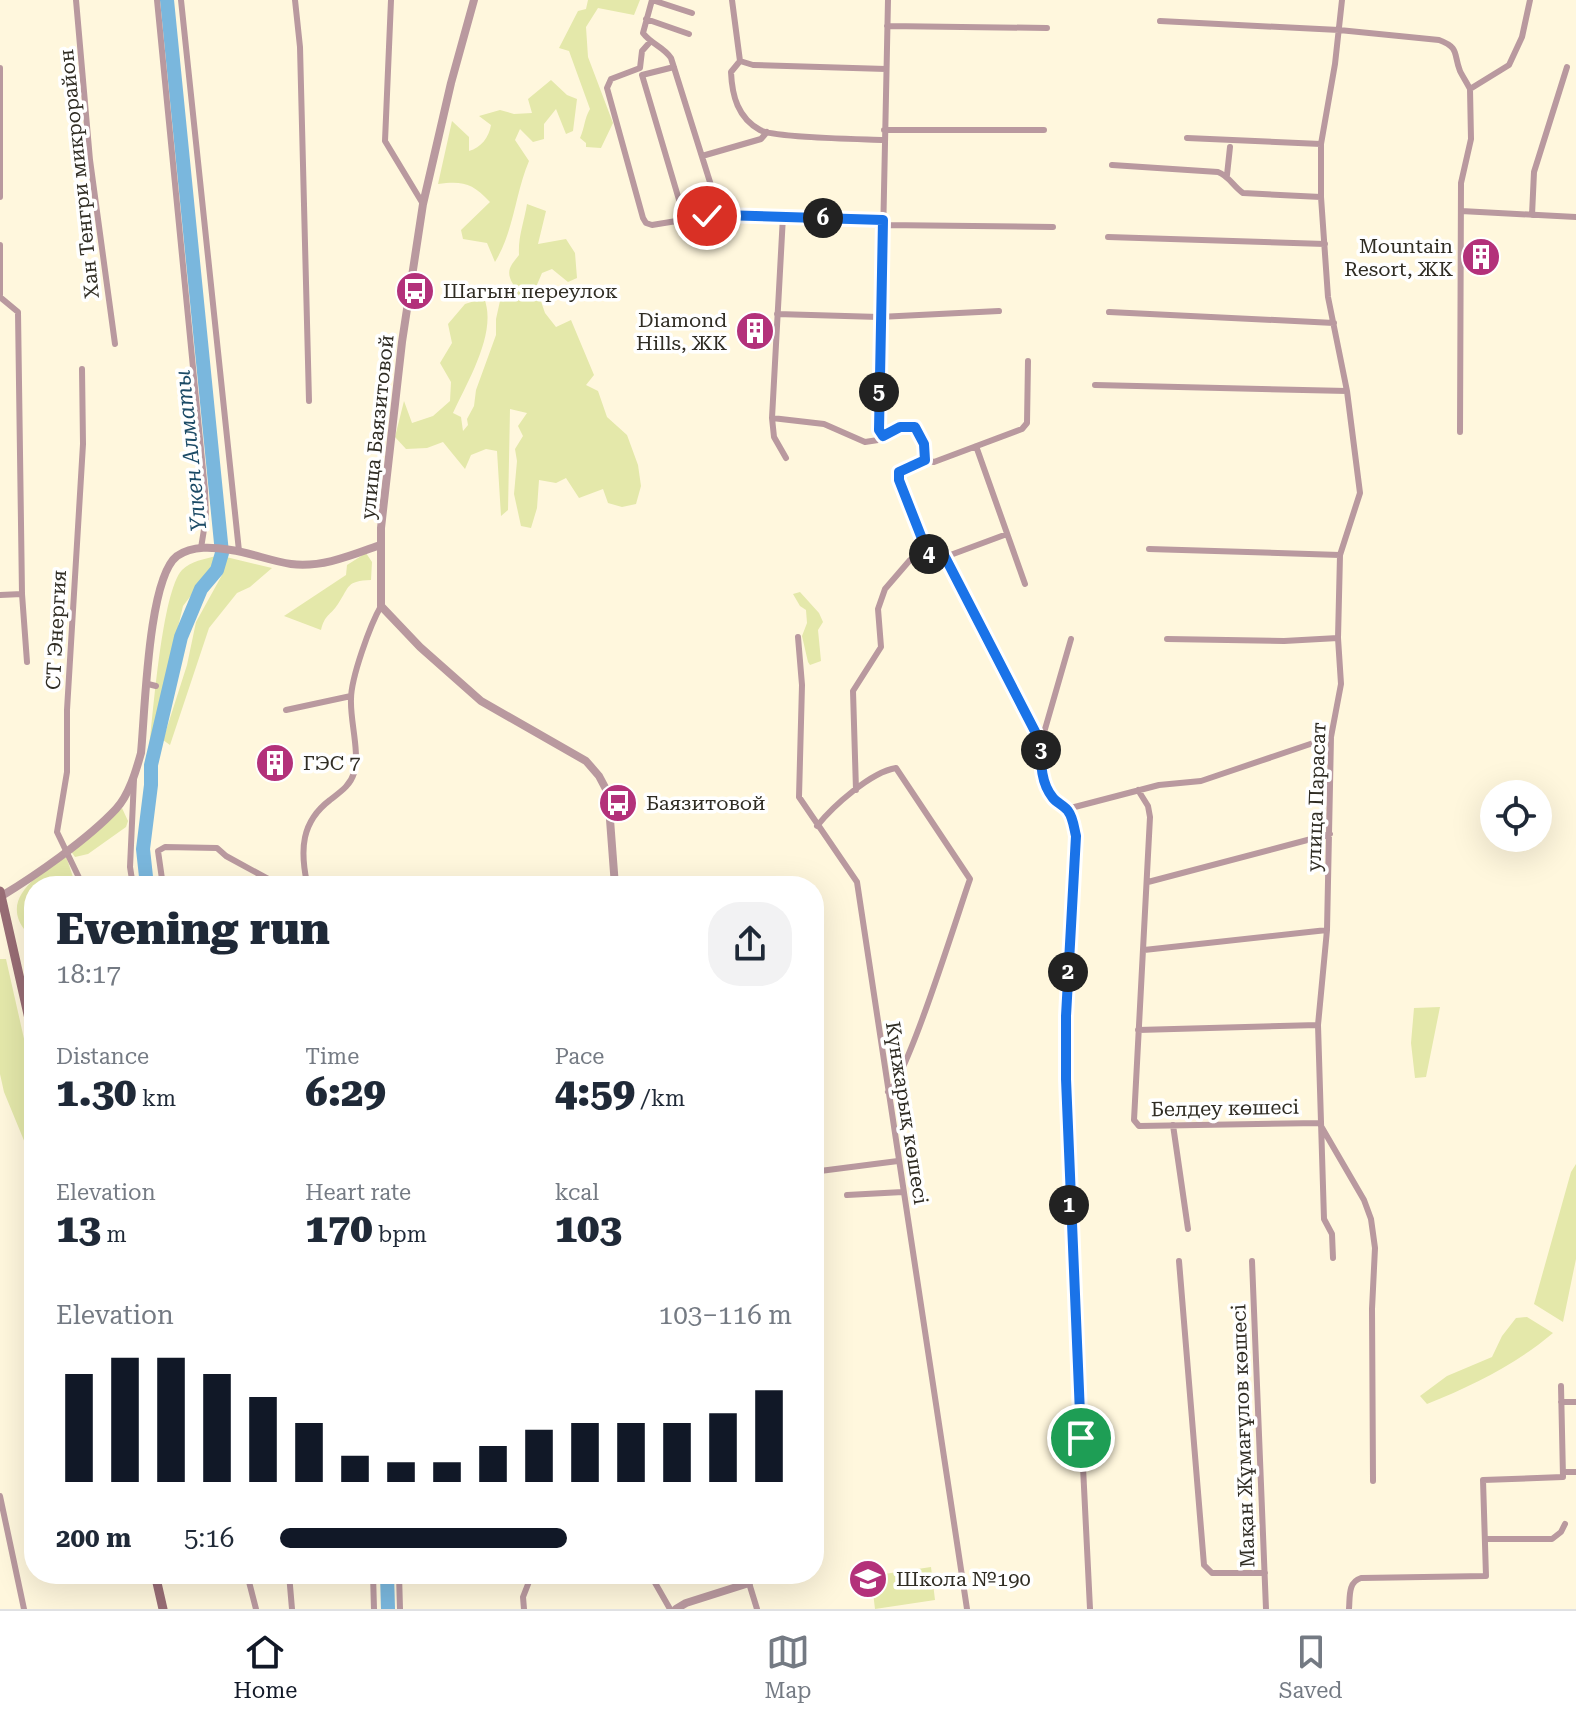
<!DOCTYPE html>
<meta charset="utf-8">
<style>
body{margin:0;font-family:"Roboto Serif",serif;background:#f2f2f3;color:#1f2937;height:100vh;display:flex;flex-direction:column;font-size:30px;white-space:nowrap}
*{box-sizing:border-box;margin:0}
p{font-size:26px;color:#747a83}
.icon{flex:none;width:44px;height:44px;fill:none;stroke:currentColor;stroke-width:2;stroke-linecap:round;stroke-linejoin:round}
.map{position:relative;flex:1;overflow:hidden}
.sheet{position:absolute;left:24px;top:876px;width:800px;height:708px;display:flex;flex-direction:column;background:#fff;border-radius:32px;box-shadow:0 8px 32px #0002}
.sheet>*{flex:none}
.fabs{position:absolute;left:1480px;top:780px;display:grid;gap:16px}
.fabs a{display:grid;place-items:center;width:72px;height:72px;border-radius:50%;background:#fff;box-shadow:0 8px 32px #0002;font-size:40px}
.pin{position:absolute;display:grid;place-items:center;width:68px;height:68px;color:#fff;margin:-34px;border:4px solid #fff;border-radius:50%;box-shadow:0 2px 8px #0007}
.km{position:absolute;width:40px;height:40px;margin:-20px;border-radius:50%;background:#222;color:#fff;font-size:22px;line-height:40px;text-align:center}
.round{display:grid;place-items:center;flex:none;width:84px;height:84px;border-radius:32px;background:#f2f2f3}
.overview{display:flex;align-items:center;justify-content:space-between;height:136px;padding:0 32px}
h1{font-size:44px;font-weight:800;line-height:60px}
.metrics{display:grid;grid-template-columns:repeat(3,1fr);gap:12px;height:136px;padding:8px 32px}
.metrics div{display:grid;align-content:center}
.metrics b{font-size:40px;font-weight:800}
.metrics small{font-size:22px;font-weight:400}
.metrics p{font-size:22px}
.chart{height:224px;padding:16px 32px}
.chart p{display:flex;justify-content:space-between}
.chart svg{width:100%;height:144px;margin-top:8px;stroke:#111827;stroke-width:6}
ul{padding:0 32px;list-style:none;font-size:26px}
li{display:grid;grid-template-columns:128px 96px 1fr;align-items:center;height:60px}
li i{height:20px;border-radius:10px;background:#111827}
.tabs{display:flex;justify-content:space-around;align-items:center;height:112px;border-top:2px solid #e0e1e3;background:#fff;font-size:22px;color:#747a83}
.tabs a{display:grid;justify-items:center;gap:4px}
.tabs .on{color:#111827}
.map>svg:first-child{display:block}
</style>
<div class="map">
<svg width="1576" height="1609" viewBox="0 0 1576 1609">
<rect width="100%" height="100%" fill="#fff7dd"/>
<!-- green -->
<path fill="#e4e8aa" d="M588,0h52l-6,15 -36,-7 -12,19 2,30 25,66 -12,25 -15,-1v-4l-6,-5c5,-11 4,-19 10,-29l-21,-58 -10,-3 19,-37 8,-2z
M551,80l16,15 10,4 -4,32 -7,3 -10,-25 -12,15v15l-11,3 -13,-13 -5,11 14,21c-14,33 -15,70 -34,101l-8,-19 -24,-4 -2,-9 29,-28c-18,-19 -27,-21 -52,-18l14,-63 17,16v14c12,-3 20,-14 22,-26l-12,-9 21,-6 14,4 18,-1 -4,-14z
M527,204l19,7 -8,33 28,-5 9,14 2,25 -9,4 -16,-13 -10,4 -6,14 9,26 11,14 15,-7 23,55 -8,10 12,6 9,26 20,18 11,30 3,21 -5,18 -14,3 -14,-4 -5,-14 -24,9 -13,-20 -10,5 -17,-3 -2,28 -6,20 -10,-2 -7,-32 3,-33 -2,-12 8,-13 -5,-10 9,-13 -17,-4 -2,101 -7,6 -4,-65 -11,-2 -15,6 -6,14 -22,-27 -16,6 -21,1 -11,-12 9,-36 8,22 21,-7 17,-15 1,-19 -11,-19 12,-20 -4,-19 17,-20 19,-6c14,34 -17,84 -31,115l8,4 2,14 5,-6 -1,-6 7,-13 2,-16 20,-55v-16l4,-18 13,-17c-8,-13 -2,-19 6,-29 -1,-19 5,-32 8,-51z
M366,553l6,9 -1,18c-25,1 -21,6 -33,24 -8,12 -13,10 -17,26l-37,-14 62,-41 1,-10z
M217,556l-11,20 -23,30 -34,143c4,-34 13,-158 33,-179 9,-9 22,-11 35,-14z
M226,557l46,11 -22,19 -13,6 -28,35 -39,117 -7,-5 24,-75 9,-43 26,-47z
M800,592l19,21 4,9 -5,8 3,31 -11,4 -2,-3 -6,-26 5,-13 -1,-13 -6,-4 -7,-12z
M122,808l6,13 -2,6 -38,27 -13,3 -5,-7z
M66,856l10,30h-42v35l-10,1v7c-24,-33 18,-56 42,-73z
M0,959h6l28,124v77h-2l-28,-68 -4,-18z
M1440,1007l-14,70 -11,1 -4,-35 3,-35z
M1576,1164v95l-13,63 -29,-18 37,-132z
M1527,1317l26,16c-38,32 -79,52 -126,71l-7,-8 27,-20 45,-19 10,-21 14,-18z
M931,1567l4,33 -60,9 -4,-33z"/>
<g fill="none" stroke-linecap="round" stroke-linejoin="round">
<!-- river -->
<path stroke="#7ab7dd" stroke-width="14" d="M147,886l-4,-37 8,-64v-20l30,-128 20,-48 16,-19 5,-17 -55,-553
M387,1574l1,35"/>
<!-- minor -->
<path stroke="#b9999f" stroke-width="6" d="M76,0l14,160 25,184
M157,0l48,490 1,27 -5,31
M181,0l58,551
M295,0l5,47 9,354
M391,0l-6,141 38,63
M652,0l40,13
M732,0l8,61 -9,11c1,24 7,46 29,58 15,8 102,9 124,10
M646,19l43,15
M1160,21l179,9 100,10c21,8 14,13 21,31 3,6 7,12 10,18
M887,26l160,2
M650,42l-8,9 -2,17 -29,11 -4,9 36,130 3,5 6,2 55,-9 6,-4 2,-14 -44,-140c-7,-11 -20,-14 -28,-25l9,-33
M740,61l13,4 133,4
M674,67l-32,8 43,145
M0,68v129
M884,130h160
M1187,138l134,6
M702,156l59,-17 6,-7
M1112,165l106,7c11,4 15,14 25,21l78,4
M1227,175l3,-28
M1461,211l115,6
M713,212l8,3 162,5
M1532,215l2,-43 33,-105
M783,216l-11,202 52,6 41,18 13,-2 22,-13h15l9,17 1,16 -26,12v8l29,74
M883,225l170,2
M1108,237l217,7
M0,245v50
M0,297l18,15 4,282 5,68
M1109,312l225,11
M777,314l102,3 120,-6
M82,369l1,75 -16,266v62l-10,60 26,54
M1095,385l252,6
M772,418l2,19 12,21
M1460,432l1,-249 10,-44 -1,-50 39,-24 13,-28 8,-37
M883,436l-4,-6 9,-430
M976,446l49,138
M925,460l9,2 88,-33 5,-6 1,-62
M1149,549l191,6
M945,557l62,-23
M0,595l22,-1
M798,637l4,48 -3,112 58,85 110,727
M1167,639l117,2 54,-3
M148,684l8,2
M286,710l65,-14
M1041,743l30,-104
M856,790l-3,-99 28,-44 -3,-38 7,-20 25,-29 18,-6 17,3 11,19 85,167 1,32 13,25 12,9 9,27 -10,180 1,126 23,467
M1138,790l10,16 2,11 -16,303 5,6 181,-3
M1067,809l92,-24 42,-4 130,-44
M817,826c16,-20 54,-54 79,-58l74,111c-12,34 -63,199 -82,213
M1148,882l182,-48
M133,886l-3,-19 4,-88
M163,886l-5,-35 7,-4 52,1 9,8 55,30
M305,886l2,-3c-7,-33 -6,-61 23,-83 10,-8 20,-14 24,-27 6,-22 -4,-51 -3,-74 0,-21 19,-74 30,-93
M1144,950l183,-20
M1138,1030l180,-5
M1173,1125l15,104
M1321,1126l43,74 7,19 4,29 -3,61 1,172
M820,1171l78,-10
M847,1195l56,-3
M1333,1258l-1,-24 -8,-15 -6,-194 9,-95 4,-193 10,-53 -3,-46 2,-83 20,-62 -13,-102 -19,-94 -7,-100v-53l14,-80 7,-64
M1179,1261l25,304 8,8h53
M1252,1261l14,348
M1561,1402h15
M1563,1472h13
M0,1496l24,113
M1485,1539h67l9,-7 4,-8
M247,1574l9,35
M289,1574l3,35
M373,1574l1,35
M399,1574l1,35
M650,1574l20,35
M749,1583l8,26
M524,1609l-1,-12 9,-23
M1349,1609c1,-13 -1,-27 12,-31l125,-2 -3,-96 80,-3 -2,-91"/>
<!-- tertiary -->
<path stroke="#b9999f" stroke-width="8" d="M474,0l-23,83 -28,121 -21,138 -21,186v78l39,41 61,54 105,60 13,15 9,17 7,93
M0,897c35,-21 88,-58 116,-88 13,-14 20,-38 25,-56 4,-41 7,-175 36,-197 16,-11 36,-9 54,-6 20,3 40,11 60,14 31,4 61,-9 89,-19
M676,1609l10,-6 63,-20 -2,-9"/>
<!-- secondary -->
<path stroke="#986d75" stroke-width="9" d="M0,891l34,150
M155,1574l8,35"/>
</g>
<g fill="none" stroke-linecap="round" stroke-linejoin="round">
<defs>
<path id="route" d="M707,216l6,-4 8,3 162,5 -4,210 4,6 17,-9h15l9,17 1,16 -26,12v8l29,74 17,3 96,186c0,19 -1,39 12,55 4,5 12,8 15,13 5,6 6,17 8,25l-10,180v63l15,359"/>
</defs>
<!-- route casing -->
<use href="#route" stroke="#fff" stroke-width="16"/>
<!-- route -->
<use href="#route" stroke="#1a73e8" stroke-width="10"/>
</g>
<!-- icons -->
<defs>
<symbol id="building-disc" viewBox="-11 -11 22 22"><circle r="9.5" fill="#b3317a" stroke="#fff"/><path d="M-4-6H4V6H1V3H-1V6H-4ZM-2.5-4.3h1.7v1.8h-1.7ZM.8-4.3h1.7v1.8H.8ZM-2.5-1h1.7V.8h-1.7ZM.8-1h1.7V.8H.8Z" fill="#fff"/></symbol>
<symbol id="bus-disc" viewBox="-11 -11 22 22"><circle r="9.5" fill="#b3317a" stroke="#fff"/><path d="M-5-6H5V4H4V6H2V4H-2V6H-4V4H-5ZM-3.5-4V0h7V-4ZM-3.5 1.2v1.5H-2V1.2ZM2 1.2v1.5H3.5V1.2Z" fill="#fff"/></symbol>
<symbol id="school-disc" viewBox="-11 -11 22 22"><circle r="9.5" fill="#b3317a" stroke="#fff"/><path d="M0-5L7-2L0 1L-7-2ZM-4 1L0 2.5L4 1V4Q0 6-4 4Z" fill="#fff"/></symbol>
</defs>
<g fill-rule="evenodd">
<use href="#building-disc" x="1459" y="235" width="44" height="44"/>
<use href="#bus-disc" x="393" y="269" width="44" height="44"/>
<use href="#building-disc" x="733" y="309" width="44" height="44"/>
<use href="#building-disc" x="253" y="741" width="44" height="44"/>
<use href="#bus-disc" x="596" y="781" width="44" height="44"/>
<use href="#school-disc" x="846" y="1557" width="44" height="44"/>
</g>
<g text-anchor="middle" stroke-width="7" stroke-linejoin="round" paint-order="stroke">
<!-- street labels -->
<g font-size="20" fill="#302d24" stroke="#fff">
<text transform="translate(79 174) rotate(-96)" y="7">Хан Тенгри микрорайон</text>
<text transform="translate(377 427) rotate(-84)" y="7">улица Баязитовой</text>
<text transform="translate(56 630) rotate(-87)" y="7">СТ Энергия</text>
<text transform="translate(1316 797) rotate(-88)" y="7">улица Парасат</text>
<text transform="translate(1225 1108) rotate(-1)" y="7">Белдеу көшесі</text>
<text transform="translate(907 1113) rotate(81)" y="7">Күнжарық көшесі</text>
<text transform="translate(1243 1436) rotate(-92)" y="7">Мақан Жұмағұлов көшесі</text>
</g>
<!-- poi labels -->
<g font-size="20" fill="#302d24" stroke="#fff" text-anchor="start">
<text x="1453" y="253" text-anchor="end">Mountain<tspan x="1453" dy="23">Resort, ЖК</tspan></text>
<text x="443" y="298">Шагын переулок</text>
<text x="727" y="327" text-anchor="end">Diamond<tspan x="727" dy="23">Hills, ЖК</tspan></text>
<text x="303" y="770">ГЭС 7</text>
<text x="646" y="810">Баязитовой</text>
<text x="896" y="1586">Школа №190</text>
</g>
<!-- water labels -->
<g font-size="22" font-style="italic" fill="#1c4b66" stroke="#fff">
<text transform="translate(190 451) rotate(-96)" y="8">Үлкен Алматы</text>
</g>
</g>
</svg>
<div class="fabs">
<a><svg class="icon" aria-label="locate" viewBox="0 0 24 24"><circle cx="12" cy="12" r="6"/><path d="M12 2v4M12 18v4M2 12h4M18 12h4"/></svg></a>
</div>
<div class="pin" style="left:1081px;top:1438px;background:#1e9e55"><svg class="icon" aria-label="arrive" viewBox="0 0 24 24"><path d="M6 21V4h12l-3 4 3 4H6"/></svg></div>
<div class="pin" style="left:707px;top:216px;background:#d93025"><svg class="icon" aria-label="check" viewBox="0 0 24 24"><path d="M5 12l5 5 9-10"/></svg></div>
<b class="km" style="left:1069px;top:1205px">1</b>
<b class="km" style="left:1068px;top:972px">2</b>
<b class="km" style="left:1041px;top:750px">3</b>
<b class="km" style="left:929px;top:554px">4</b>
<b class="km" style="left:879px;top:392px">5</b>
<b class="km" style="left:823px;top:218px">6</b>
<section class="sheet">
<div class="overview"><div><h1>Evening run</h1><p>18:17</p></div><a class="round"><svg class="icon" aria-label="share" viewBox="0 0 24 24"><path d="M12 15V3M7 8l5-5 5 5M5 13v7h14v-7"/></svg></a></div>
<div class="metrics">
<div><p>Distance</p><b>1.30<small> km</small></b></div>
<div><p>Time</p><b>6:29</b></div>
<div><p>Pace</p><b>4:59<small> /km</small></b></div>
</div>
<div class="metrics">
<div><p>Elevation</p><b>13<small> m</small></b></div>
<div><p>Heart rate</p><b>170<small> bpm</small></b></div>
<div><p>kcal</p><b>103</b></div>
</div>
<div class="chart"><p><span>Elevation</span>103–116 m</p>
<svg viewBox="0 0 160 44" preserveAspectRatio="none"><path d="M5 44V11M15 44V6M25 44V6M35 44V11M45 44V18M55 44V26M65 44V36M75 44V38M85 44V38M95 44V33M105 44V28M115 44V26M125 44V26M135 44V26M145 44V23M155 44V16"/></svg>
</div>
<ul>
<li><b>200 m</b>5:16<i style="width:56%"></i></li>
</ul>
</section>
</div>
<nav class="tabs">
<a class="on"><svg class="icon" aria-label="home" viewBox="0 0 24 24"><path d="M3 11l9-7 9 7M6 9v11h12V9"/></svg>Home</a>
<a><svg class="icon" aria-label="map" viewBox="0 0 24 24"><path d="M3 6l6-2 6 2 6-2v14l-6 2-6-2-6 2zM9 4v14M15 6v14"/></svg>Map</a>
<a><svg class="icon" aria-label="saved" viewBox="0 0 24 24"><path d="M7 4h10v16l-5-4-5 4z"/></svg>Saved</a>
</nav>
